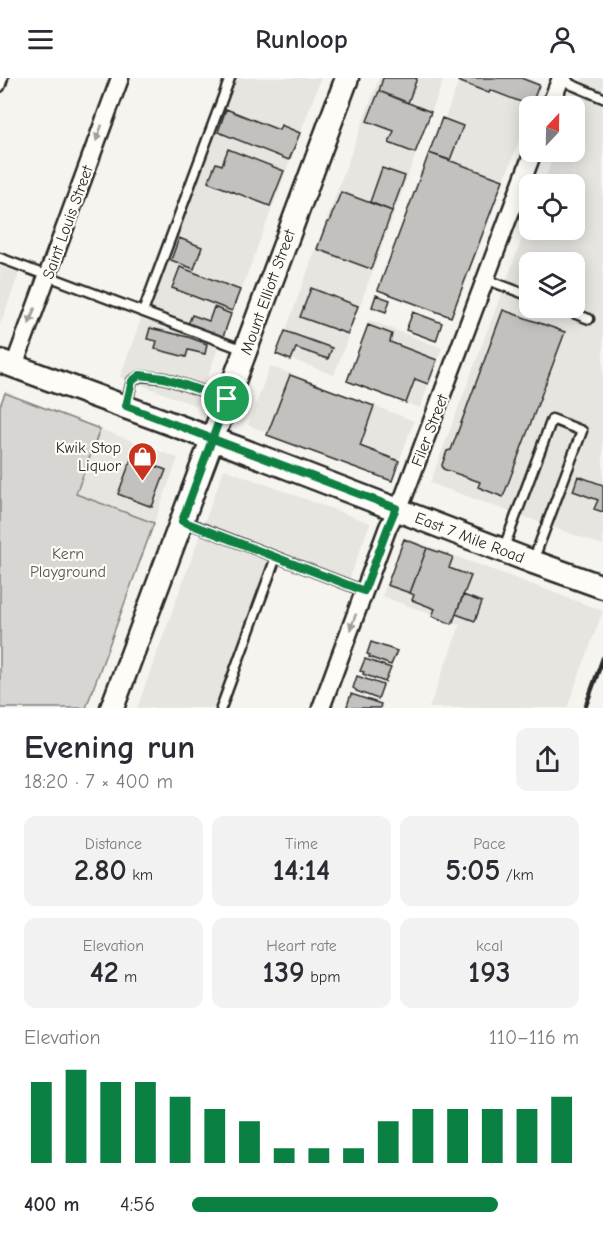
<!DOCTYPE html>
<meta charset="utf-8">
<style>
body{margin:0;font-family:"Comic Neue",sans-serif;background:#f2f2f3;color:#2b2b33;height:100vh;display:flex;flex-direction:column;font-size:22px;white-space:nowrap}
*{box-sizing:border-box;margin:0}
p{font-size:20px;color:#7c7c81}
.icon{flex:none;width:33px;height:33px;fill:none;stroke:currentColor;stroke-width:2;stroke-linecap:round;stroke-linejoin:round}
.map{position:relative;height:630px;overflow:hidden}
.drawer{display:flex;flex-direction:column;background:#fff;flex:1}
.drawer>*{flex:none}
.needle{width:39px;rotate:22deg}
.tools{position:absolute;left:519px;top:18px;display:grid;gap:12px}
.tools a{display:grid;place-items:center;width:66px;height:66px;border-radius:12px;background:#fff;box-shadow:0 3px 15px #0003;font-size:30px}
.pin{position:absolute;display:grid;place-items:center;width:51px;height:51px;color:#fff;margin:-26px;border:3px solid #fff;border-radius:50%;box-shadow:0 2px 6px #0007}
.round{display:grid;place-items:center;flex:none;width:63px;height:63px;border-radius:12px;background:#f2f2f3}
.head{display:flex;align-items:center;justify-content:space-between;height:102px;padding:0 24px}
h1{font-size:33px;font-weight:700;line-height:45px}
.stats{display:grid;grid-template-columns:repeat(3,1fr);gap:9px;height:102px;padding:6px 24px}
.stats div{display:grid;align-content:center;border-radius:12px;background:#f2f2f3;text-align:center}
.stats b{font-size:30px;font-weight:700}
.stats small{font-size:16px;font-weight:400}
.stats p{font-size:16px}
.chart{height:168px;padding:12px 24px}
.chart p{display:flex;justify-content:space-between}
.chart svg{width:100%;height:108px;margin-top:6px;stroke:#0b8043;stroke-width:6}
ul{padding:0 24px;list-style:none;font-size:20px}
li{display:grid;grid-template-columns:96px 72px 1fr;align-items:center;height:45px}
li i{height:15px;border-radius:8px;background:#0b8043}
header{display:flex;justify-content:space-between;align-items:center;height:78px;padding:0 24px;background:#fff;font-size:27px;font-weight:700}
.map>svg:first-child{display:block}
</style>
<header><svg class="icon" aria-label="menu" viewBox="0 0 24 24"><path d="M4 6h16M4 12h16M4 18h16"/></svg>Runloop<svg class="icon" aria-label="person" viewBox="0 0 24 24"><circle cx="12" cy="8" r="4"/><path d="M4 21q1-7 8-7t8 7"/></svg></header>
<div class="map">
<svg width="603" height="630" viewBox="0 0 603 630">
<rect width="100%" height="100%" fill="#f5f4ef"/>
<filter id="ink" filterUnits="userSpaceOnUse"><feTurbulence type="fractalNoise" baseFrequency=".0167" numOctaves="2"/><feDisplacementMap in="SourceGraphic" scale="12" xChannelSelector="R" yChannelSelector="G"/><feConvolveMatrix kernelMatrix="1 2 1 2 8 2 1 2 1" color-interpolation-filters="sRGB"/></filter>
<g filter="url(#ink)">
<!-- built -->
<path fill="#e6e5e0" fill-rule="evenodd" d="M236,0h85l-97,258 -74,-27z
M379,0h65l-110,297 -57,-21z
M460,0h66l15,6 -9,22h-2l-1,8 -74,197 -72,-28z
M583,0h20v467l-173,-62 99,-263 1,10h44v-46h-31l12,-32h19v-46h-2zM530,184h44v46h-44z
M0,188l19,7 -19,53z
M141,241l77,29 -21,58 -77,-29z
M369,242l73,28 -22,60 -74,-27z
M270,288l144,55 -22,59 -144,-55z
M100,351l78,29 -24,65 -78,-29z
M224,391l146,54 -21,57 -74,-27 -59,155h-79z
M404,459l199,74 -36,97h-138l31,-83 -78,-29z"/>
<!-- green -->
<path fill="#d7d6d2" stroke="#81807e" stroke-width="1.5" d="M5,315l95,36 -24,65 78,29 -68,185h-86v-302z"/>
<!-- building -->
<path fill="#c2c1be" stroke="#2b2b2b" stroke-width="1.5" d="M383,0h34l-9,25 -29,-12z
M459,0h62l18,7 -8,21 -41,-16 -1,3 -31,-12z
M379,13l52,21 -16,41 -26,-10 5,-12 -27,-10z
M226,31l53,21 2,-5 19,8 -11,27 -71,-28z
M442,40l21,8 -13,34 -21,-7z
M228,71l56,22 -14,35 -62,-24 8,-19 6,2z
M429,75l74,27 -52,137 -73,-27z
M382,90l23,8 -13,35 -22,-9z
M341,114l51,19 -21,58 -54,-20 10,-27h2z
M179,160l23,9 -8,22 -23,-9z
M180,189l60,23 -8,21 -60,-23z
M311,210l47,18 -10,28 -48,-17z
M376,217l14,5 -4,12 -14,-5z
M214,229l17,7 -8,23 -35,-13 4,-9 17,6z
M503,232l62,22 -62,165 -25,-10 2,-5 -37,-13 -1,-4 5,-14 4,-1z
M413,234l29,11 -6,18 -30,-11z
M368,247l24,9 -2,8 47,18 -9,24 -13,-5 -9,24 -59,-22z
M150,250l38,9 19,7 -2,10 -17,-4 -2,7 -31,-8 2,-8 -10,-2z
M285,253l47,17 -4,11 -32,-11 -5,12 -15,-6z
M290,297l84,31 -14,40 39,15 -7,20 -125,-46z
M132,379l34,13 -14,37 -34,-13z
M578,398l25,9v27l-9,-3 4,-9 -25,-9z
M404,461l23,9 -17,45 -23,-8z
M427,470l26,9 -4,11 22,8 -19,48 -20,-8 3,-7 -23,-9 2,-5 -4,-2z
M463,517l19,7 -7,19 -19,-7z
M371,564l26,9 -6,14 -22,-8 1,-2 -3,-1z
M365,581l26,9 -6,14 -22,-8 1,-2 -4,-1z
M357,598l26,9 -5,14 -22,-8v-1l-3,-2z
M351,616l30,10 -1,4h-30l-3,-2z"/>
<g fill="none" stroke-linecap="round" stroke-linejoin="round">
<defs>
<path id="lane" d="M566,0l4,6 33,14
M0,9l3,-9
M0,180l244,92
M485,201l45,17
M560,230l29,11
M143,234l87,-234
M126,328l6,-25 8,-5 24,2 62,21
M183,443l181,70
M503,472l49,-131 30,12 -49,130
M221,630l55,-151"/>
<path id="street" d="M550,28l11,-28
M14,288l106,-288
M321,630l67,-181 16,-31 129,-344"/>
<path id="secondary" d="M0,283l237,87 296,114 70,25
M112,630l235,-630"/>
</defs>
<!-- lane casing -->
<use href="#lane" stroke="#2b2b2b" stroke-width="13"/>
<!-- street casing -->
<use href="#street" stroke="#2b2b2b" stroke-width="21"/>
<!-- secondary casing -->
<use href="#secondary" stroke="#2b2b2b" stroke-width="27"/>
<!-- lane -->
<use href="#lane" stroke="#fdfcf7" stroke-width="8"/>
<!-- street -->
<use href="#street" stroke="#fdfcf7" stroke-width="16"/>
<!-- secondary -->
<use href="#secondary" stroke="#fdfcf7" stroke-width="22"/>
<!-- rail -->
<path stroke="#2b2b2b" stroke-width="4.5" d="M585,630l18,-50"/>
</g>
<!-- one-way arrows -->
<defs><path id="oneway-solid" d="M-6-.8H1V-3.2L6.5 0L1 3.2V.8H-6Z" transform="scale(1.5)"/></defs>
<g fill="#9e9e9b">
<use href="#oneway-solid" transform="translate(99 55) rotate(110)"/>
<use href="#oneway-solid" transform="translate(32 238) rotate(110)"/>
<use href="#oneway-solid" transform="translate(353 544) rotate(110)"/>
</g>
</g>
<g fill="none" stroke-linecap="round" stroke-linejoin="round" filter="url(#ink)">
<defs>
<path id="route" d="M227,321l-63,-21 -24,-3 -8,6 -6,25 111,42 159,60 -8,19 -24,64 -182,-70c15,-41 30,-81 45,-122"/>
</defs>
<!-- route casing -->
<use href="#route" stroke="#fff" stroke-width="12"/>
<!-- route -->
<use href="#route" stroke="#0b8043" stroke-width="8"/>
</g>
<!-- icons -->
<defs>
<symbol id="shop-pin" viewBox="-11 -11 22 30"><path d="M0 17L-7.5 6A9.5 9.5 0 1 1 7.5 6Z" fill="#c8321e" stroke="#fdfcf7"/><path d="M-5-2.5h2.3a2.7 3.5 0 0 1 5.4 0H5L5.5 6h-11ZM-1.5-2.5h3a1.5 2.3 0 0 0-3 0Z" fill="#fff"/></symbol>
</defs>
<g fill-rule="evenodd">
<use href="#shop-pin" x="126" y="362" width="33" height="45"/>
</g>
<g text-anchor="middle" stroke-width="4.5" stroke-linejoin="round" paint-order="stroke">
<!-- street labels -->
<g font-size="16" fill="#2b2b2b" stroke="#fdfcf7">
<text transform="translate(67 144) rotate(-70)" y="6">Saint Louis Street</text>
<text transform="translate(267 214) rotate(-70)" y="6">Mount Elliott Street</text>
<text transform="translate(429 352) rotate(-69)" y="6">Filer Street</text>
<text transform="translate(470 459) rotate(21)" y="6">East 7 Mile Road</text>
</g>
<!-- poi labels -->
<g font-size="16" fill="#2b2b2b" stroke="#fdfcf7" text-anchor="end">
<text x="121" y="375">Kwik Stop<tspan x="121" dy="18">Liquor</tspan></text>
</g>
<!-- park labels -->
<g font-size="16" fill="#565655" stroke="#fdfcf7">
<text x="68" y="481">Kern<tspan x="68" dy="18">Playground</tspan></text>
</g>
</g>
</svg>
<div class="tools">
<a><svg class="needle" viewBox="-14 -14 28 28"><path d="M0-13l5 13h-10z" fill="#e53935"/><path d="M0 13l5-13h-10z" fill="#7c7c81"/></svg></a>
<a><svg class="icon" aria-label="locate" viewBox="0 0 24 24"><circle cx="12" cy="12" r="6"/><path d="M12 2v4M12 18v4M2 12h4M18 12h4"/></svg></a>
<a><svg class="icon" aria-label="layers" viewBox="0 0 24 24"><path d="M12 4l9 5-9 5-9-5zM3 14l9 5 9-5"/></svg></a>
</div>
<div class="pin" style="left:227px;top:321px;background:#1e9e55"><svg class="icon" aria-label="arrive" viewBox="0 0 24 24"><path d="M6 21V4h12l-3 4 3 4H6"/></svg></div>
</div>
<section class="drawer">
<div class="head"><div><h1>Evening run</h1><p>18:20 · 7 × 400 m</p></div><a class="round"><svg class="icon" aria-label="share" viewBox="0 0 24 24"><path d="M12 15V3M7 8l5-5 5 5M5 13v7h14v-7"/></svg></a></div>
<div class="stats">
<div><p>Distance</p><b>2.80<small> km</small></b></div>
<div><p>Time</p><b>14:14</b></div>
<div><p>Pace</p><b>5:05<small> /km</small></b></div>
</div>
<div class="stats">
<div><p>Elevation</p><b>42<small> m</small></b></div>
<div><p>Heart rate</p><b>139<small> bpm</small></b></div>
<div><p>kcal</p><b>193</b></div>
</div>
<div class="chart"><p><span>Elevation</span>110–116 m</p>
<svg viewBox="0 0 160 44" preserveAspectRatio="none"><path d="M5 44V11M15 44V6M25 44V11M35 44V11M45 44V17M55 44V22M65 44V27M75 44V38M85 44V38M95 44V38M105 44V27M115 44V22M125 44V22M135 44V22M145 44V22M155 44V17"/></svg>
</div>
<ul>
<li><b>400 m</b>4:56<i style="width:79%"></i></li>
</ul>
</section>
